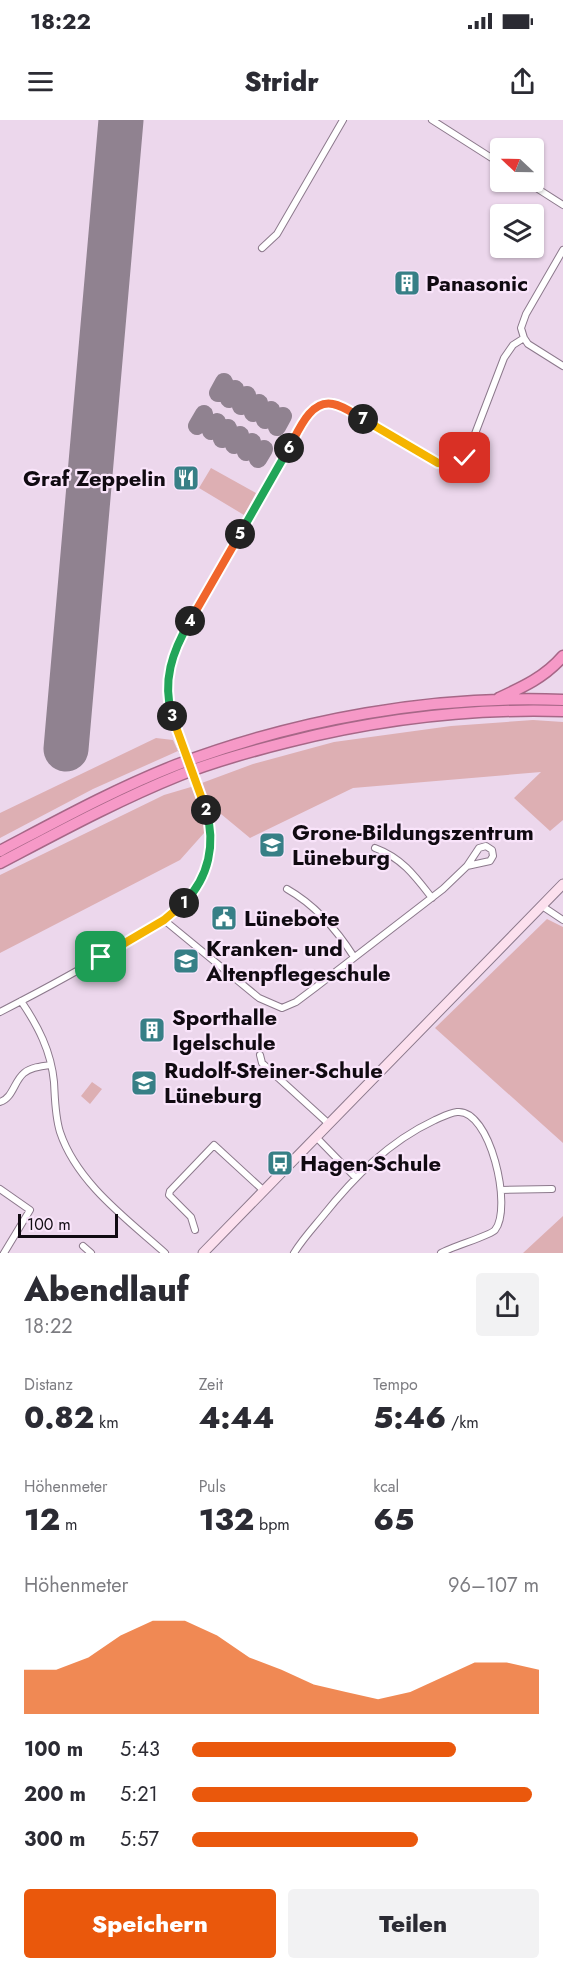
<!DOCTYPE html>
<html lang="de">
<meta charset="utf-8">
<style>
body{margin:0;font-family:Jost,sans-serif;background:#f2f2f3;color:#2b2b33;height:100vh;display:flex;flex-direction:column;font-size:22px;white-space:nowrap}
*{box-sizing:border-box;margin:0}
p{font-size:20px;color:#7c7c81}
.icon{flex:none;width:33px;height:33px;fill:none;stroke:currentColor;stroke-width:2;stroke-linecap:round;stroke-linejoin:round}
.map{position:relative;height:1133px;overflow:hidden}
.side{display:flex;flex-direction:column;background:#fff;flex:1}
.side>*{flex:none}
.needle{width:39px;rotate:292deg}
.buttons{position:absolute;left:490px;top:18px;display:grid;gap:12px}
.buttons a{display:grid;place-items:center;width:54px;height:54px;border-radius:6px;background:#fff;box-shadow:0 2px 4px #0004;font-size:30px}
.scale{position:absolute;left:18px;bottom:15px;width:100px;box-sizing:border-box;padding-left:6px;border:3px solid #100a11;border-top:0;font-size:16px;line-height:21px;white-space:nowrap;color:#100a11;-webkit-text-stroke:4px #f9e4fa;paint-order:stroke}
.pin{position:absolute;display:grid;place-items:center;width:51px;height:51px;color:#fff;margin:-26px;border-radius:12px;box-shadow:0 3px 9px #0006}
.km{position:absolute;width:30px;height:30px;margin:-15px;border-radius:50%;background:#222;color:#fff;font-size:16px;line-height:30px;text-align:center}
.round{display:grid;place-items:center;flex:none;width:63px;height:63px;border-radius:6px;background:#f2f2f3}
.headline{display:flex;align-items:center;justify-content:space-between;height:102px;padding:0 24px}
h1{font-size:33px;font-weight:800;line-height:45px}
.stats{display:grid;grid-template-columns:repeat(3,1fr);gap:9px;height:102px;padding:6px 24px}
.stats div{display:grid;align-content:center}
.stats b{font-size:30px;font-weight:800}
.stats small{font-size:16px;font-weight:400}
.stats p{font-size:16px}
.chart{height:168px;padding:12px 24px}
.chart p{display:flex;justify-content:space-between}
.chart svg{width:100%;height:108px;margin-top:6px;fill:#ea580c;opacity:.7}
.button{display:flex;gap:12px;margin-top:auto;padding:12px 24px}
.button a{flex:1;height:69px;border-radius:6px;background:#ea580c;color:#fff;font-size:24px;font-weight:800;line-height:69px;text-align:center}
.button a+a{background:#f2f2f3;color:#2b2b33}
ul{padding:0 24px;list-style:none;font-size:20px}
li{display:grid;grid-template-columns:96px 72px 1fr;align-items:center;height:45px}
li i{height:15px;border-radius:8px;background:#ea580c}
.status{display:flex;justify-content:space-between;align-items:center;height:42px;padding:0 30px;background:#fff;direction:ltr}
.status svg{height:16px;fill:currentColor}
header{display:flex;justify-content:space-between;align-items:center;height:78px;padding:0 24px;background:#fff;font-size:27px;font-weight:800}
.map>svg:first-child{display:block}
</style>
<div class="status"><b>18:22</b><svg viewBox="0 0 49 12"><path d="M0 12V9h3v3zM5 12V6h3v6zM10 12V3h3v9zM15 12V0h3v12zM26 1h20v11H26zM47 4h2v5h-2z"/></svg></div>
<header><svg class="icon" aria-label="menu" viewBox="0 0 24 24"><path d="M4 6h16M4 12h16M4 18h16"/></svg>Stridr<svg class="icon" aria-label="share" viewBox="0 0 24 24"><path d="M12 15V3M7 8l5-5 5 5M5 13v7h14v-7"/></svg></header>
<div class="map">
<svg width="563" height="1133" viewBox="0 0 563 1133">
<rect width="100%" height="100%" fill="#ecd7ec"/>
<!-- green -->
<path fill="#ddafb3" d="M211,348l45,25 -12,22 -45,-27z
M533,600l30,2v98l-13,11 -36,-33 27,-26 -188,16 -103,50 -29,-24 -41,46 -180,93v-78l164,-80 27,-8 62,-23 81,-22 117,-16z
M156,618l17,2 5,11 -85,38 -93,49v-25z
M547,799l16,8v216l-128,-115z
M92,962l10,7 -12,15 -9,-8z
M563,1096v37h-40z"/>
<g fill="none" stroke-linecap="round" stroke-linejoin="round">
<!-- taxiway -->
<path stroke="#908290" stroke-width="18" d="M218,273l6,-11
M229,279l6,-10
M241,286l6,-11
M253,293l6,-10
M265,300l6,-10
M197,306l7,-12
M277,307l6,-11
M211,311l6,-9
M222,319l6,-11
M234,325l6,-10
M246,332l6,-10
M258,339l6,-10"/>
<!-- runway -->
<path stroke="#908290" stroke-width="45" d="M66,629l55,-629"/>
<defs>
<path id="street" d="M432,0l69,44
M527,62l36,23
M262,128l15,-14 66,-114
M563,130l-37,64 -5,14 3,10 4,6 35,22
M182,629c-13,-43 -22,-71 0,-114l128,-222 12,-8 12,-1 104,59c14,5 23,2 30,-11l36,-94 9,-13 11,-7
M375,728c27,10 40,28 57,50
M287,769c28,16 50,41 67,68
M542,786l21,14
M164,800l95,78 23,10 14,-6 20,-15 127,-98 24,-23 23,-5 3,-5 -1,-6 -6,-4 -7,2 -12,18
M21,881c17,25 30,50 33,81 1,17 1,34 6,50 17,51 67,87 105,121
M0,892c41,-21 82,-43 121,-67 21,-12 44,-23 62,-40 14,-14 24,-33 27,-53 4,-24 -6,-45 -14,-66
M260,935l2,8 67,61
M0,982c13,-4 14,-21 24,-29 7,-6 18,-7 27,-8
M316,1017l39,40
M0,1069l30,21 -26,43
M501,1070l51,-1
M195,1110l-4,-13 -22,-22 1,-4 44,-46 49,45
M83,1126l8,7
M294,1133c8,-13 18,-24 28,-36 32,-40 66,-75 113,-97 7,-3 14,-7 22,-8 33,-4 56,96 38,118 -5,6 -42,16 -54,23"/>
<path id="secondary" d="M203,1133l360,-369"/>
<path id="highway" d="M499,578c24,-11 46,-21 64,-42
M0,731c57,-30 115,-62 176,-86 122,-46 256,-70 387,-65
M0,743c59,-31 118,-63 180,-88 35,-14 72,-24 108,-33 91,-23 181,-34 275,-31"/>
</defs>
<!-- street casing -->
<use href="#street" stroke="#8c798c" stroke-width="8"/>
<!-- secondary casing -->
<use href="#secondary" stroke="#8c798c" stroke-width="11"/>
<!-- highway casing -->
<use href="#highway" stroke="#a66787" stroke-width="13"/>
<!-- street -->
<use href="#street" stroke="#fff" stroke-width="6"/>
<!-- secondary -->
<use href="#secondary" stroke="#fce0ee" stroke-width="9"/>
<!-- highway -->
<use href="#highway" stroke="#f699c7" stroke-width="10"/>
<defs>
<path id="street-bridge" d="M182,629l14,37"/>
</defs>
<!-- street-bridge casing -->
<use href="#street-bridge" stroke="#8c798c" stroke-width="8" stroke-linecap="butt"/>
<!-- street-bridge -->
<use href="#street-bridge" stroke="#fff" stroke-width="6"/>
</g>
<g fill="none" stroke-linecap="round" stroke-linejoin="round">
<defs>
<path id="split-1" d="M101,837l63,-37 20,-17"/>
<path id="split-2" d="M184,783c25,-26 32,-59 22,-93"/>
<path id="split-3" d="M172,596l34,94"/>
<path id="split-4" d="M172,596c-10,-35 0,-64 18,-95"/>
<path id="split-5" d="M190,501l50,-87"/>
<path id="split-6" d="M240,414l49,-86"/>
<path id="split-7" d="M289,328c9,-16 21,-49 44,-44 11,2 21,10 30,15"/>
<path id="split-8" d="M363,299l75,44 17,2 10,-7"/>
</defs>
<!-- split-1 casing -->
<use href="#split-1" stroke="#fff" stroke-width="12"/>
<!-- split-2 casing -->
<use href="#split-2" stroke="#fff" stroke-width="12"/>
<!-- split-3 casing -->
<use href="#split-3" stroke="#fff" stroke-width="12"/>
<!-- split-4 casing -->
<use href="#split-4" stroke="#fff" stroke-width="12"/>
<!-- split-5 casing -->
<use href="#split-5" stroke="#fff" stroke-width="12"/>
<!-- split-6 casing -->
<use href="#split-6" stroke="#fff" stroke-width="12"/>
<!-- split-7 casing -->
<use href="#split-7" stroke="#fff" stroke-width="12"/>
<!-- split-8 casing -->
<use href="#split-8" stroke="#fff" stroke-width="12"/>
<!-- split-1 -->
<use href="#split-1" stroke="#f5b400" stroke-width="8"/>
<!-- split-2 -->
<use href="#split-2" stroke="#22a559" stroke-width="8"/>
<!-- split-3 -->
<use href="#split-3" stroke="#f5b400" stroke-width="8"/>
<!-- split-4 -->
<use href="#split-4" stroke="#22a559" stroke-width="8"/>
<!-- split-5 -->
<use href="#split-5" stroke="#f0652b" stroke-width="8"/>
<!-- split-6 -->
<use href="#split-6" stroke="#22a559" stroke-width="8"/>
<!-- split-7 -->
<use href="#split-7" stroke="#f0652b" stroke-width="8"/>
<!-- split-8 -->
<use href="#split-8" stroke="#f5b400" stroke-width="8"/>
</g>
<!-- icons -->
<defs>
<symbol id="building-square" viewBox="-11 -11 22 22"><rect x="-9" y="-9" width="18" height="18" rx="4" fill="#377f86" stroke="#f9e4fa"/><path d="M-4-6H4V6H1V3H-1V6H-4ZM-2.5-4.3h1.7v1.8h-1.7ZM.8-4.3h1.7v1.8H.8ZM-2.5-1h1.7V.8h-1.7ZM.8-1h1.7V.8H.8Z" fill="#fff"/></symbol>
<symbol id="restaurant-square" viewBox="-11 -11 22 22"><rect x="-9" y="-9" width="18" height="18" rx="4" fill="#377f86" stroke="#f9e4fa"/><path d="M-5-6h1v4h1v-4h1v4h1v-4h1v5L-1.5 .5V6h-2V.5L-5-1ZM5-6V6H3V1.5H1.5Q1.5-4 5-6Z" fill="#fff"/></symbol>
<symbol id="school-square" viewBox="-11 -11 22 22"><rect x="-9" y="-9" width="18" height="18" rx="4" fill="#377f86" stroke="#f9e4fa"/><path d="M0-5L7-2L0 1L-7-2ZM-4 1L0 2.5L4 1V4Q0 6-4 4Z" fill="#fff"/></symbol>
<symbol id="civic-square" viewBox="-11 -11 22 22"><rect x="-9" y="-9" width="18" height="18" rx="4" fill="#377f86" stroke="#f9e4fa"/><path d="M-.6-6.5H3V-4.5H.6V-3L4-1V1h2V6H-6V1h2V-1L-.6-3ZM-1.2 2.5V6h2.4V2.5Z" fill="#fff"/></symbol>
<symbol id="university-square" viewBox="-11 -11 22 22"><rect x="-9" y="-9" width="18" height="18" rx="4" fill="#377f86" stroke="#f9e4fa"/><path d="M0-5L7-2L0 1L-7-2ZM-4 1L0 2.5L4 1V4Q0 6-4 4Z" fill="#fff"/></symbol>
<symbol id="bus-square" viewBox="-11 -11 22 22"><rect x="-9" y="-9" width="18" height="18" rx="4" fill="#377f86" stroke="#f9e4fa"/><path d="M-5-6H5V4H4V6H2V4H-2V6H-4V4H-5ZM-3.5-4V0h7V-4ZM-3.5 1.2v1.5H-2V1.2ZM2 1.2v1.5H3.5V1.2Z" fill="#fff"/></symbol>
</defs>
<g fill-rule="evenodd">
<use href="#building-square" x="392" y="148" width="30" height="30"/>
<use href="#restaurant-square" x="171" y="343" width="30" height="30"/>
<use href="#school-square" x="257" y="710" width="30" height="30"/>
<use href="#civic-square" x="209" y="783" width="30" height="30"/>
<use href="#university-square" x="171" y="826" width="30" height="30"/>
<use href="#building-square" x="137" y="895" width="30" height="30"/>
<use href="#school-square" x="129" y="948" width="30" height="30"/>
<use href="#bus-square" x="265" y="1028" width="30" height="30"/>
</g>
<g text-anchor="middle" stroke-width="4.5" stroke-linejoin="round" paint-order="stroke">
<!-- poi labels -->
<g font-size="22" font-weight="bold" fill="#100a11" stroke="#f9e4fa" text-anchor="start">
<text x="426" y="171">Panasonic</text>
<text x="166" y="366" text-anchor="end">Graf Zeppelin</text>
<text x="292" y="720">Grone-Bildungszentrum<tspan x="292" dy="25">Lüneburg</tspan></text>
<text x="244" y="806">Lünebote</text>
<text x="206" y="836">Kranken- und<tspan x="206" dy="25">Altenpflegeschule</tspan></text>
<text x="172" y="905">Sporthalle<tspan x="172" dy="25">Igelschule</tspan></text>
<text x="164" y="958">Rudolf-Steiner-Schule<tspan x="164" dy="25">Lüneburg</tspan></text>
<text x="300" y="1051">Hagen-Schule</text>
</g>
</g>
</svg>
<div class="buttons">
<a><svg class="needle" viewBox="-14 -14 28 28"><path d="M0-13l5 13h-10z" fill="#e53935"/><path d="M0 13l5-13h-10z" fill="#7c7c81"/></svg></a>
<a><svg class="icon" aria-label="layers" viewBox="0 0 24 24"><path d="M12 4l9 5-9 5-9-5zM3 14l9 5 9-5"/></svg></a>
</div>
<div class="scale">100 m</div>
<div class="pin" style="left:101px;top:837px;background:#1e9e55"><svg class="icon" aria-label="arrive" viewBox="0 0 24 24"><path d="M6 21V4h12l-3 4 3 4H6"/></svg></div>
<div class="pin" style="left:465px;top:338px;background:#d93025"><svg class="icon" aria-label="check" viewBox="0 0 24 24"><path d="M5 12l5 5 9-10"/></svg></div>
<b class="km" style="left:184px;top:783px">1</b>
<b class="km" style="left:206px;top:690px">2</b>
<b class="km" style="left:172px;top:596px">3</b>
<b class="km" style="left:190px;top:501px">4</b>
<b class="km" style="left:240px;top:414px">5</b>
<b class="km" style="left:289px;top:328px">6</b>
<b class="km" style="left:363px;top:299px">7</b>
</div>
<section class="side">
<div class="headline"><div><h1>Abendlauf</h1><p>18:22</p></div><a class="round"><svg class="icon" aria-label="share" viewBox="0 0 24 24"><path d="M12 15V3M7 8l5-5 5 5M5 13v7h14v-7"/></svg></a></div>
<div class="stats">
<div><p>Distanz</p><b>0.82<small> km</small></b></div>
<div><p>Zeit</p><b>4:44</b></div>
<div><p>Tempo</p><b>5:46<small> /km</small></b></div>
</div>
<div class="stats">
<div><p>Höhenmeter</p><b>12<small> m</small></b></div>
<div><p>Puls</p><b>132<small> bpm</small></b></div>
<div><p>kcal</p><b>65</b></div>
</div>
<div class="chart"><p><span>Höhenmeter</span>96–107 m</p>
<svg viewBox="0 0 160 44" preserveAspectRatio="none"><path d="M0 44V26L10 26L20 21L30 12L40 6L50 6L60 12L70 21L80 26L90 32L100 35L110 38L120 35L130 29L140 23L150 23L160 26V44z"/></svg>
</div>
<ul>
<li><b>100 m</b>5:43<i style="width:76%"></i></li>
<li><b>200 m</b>5:21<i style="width:98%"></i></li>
<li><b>300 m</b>5:57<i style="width:65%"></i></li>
</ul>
<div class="button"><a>Speichern</a><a>Teilen</a></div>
</section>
